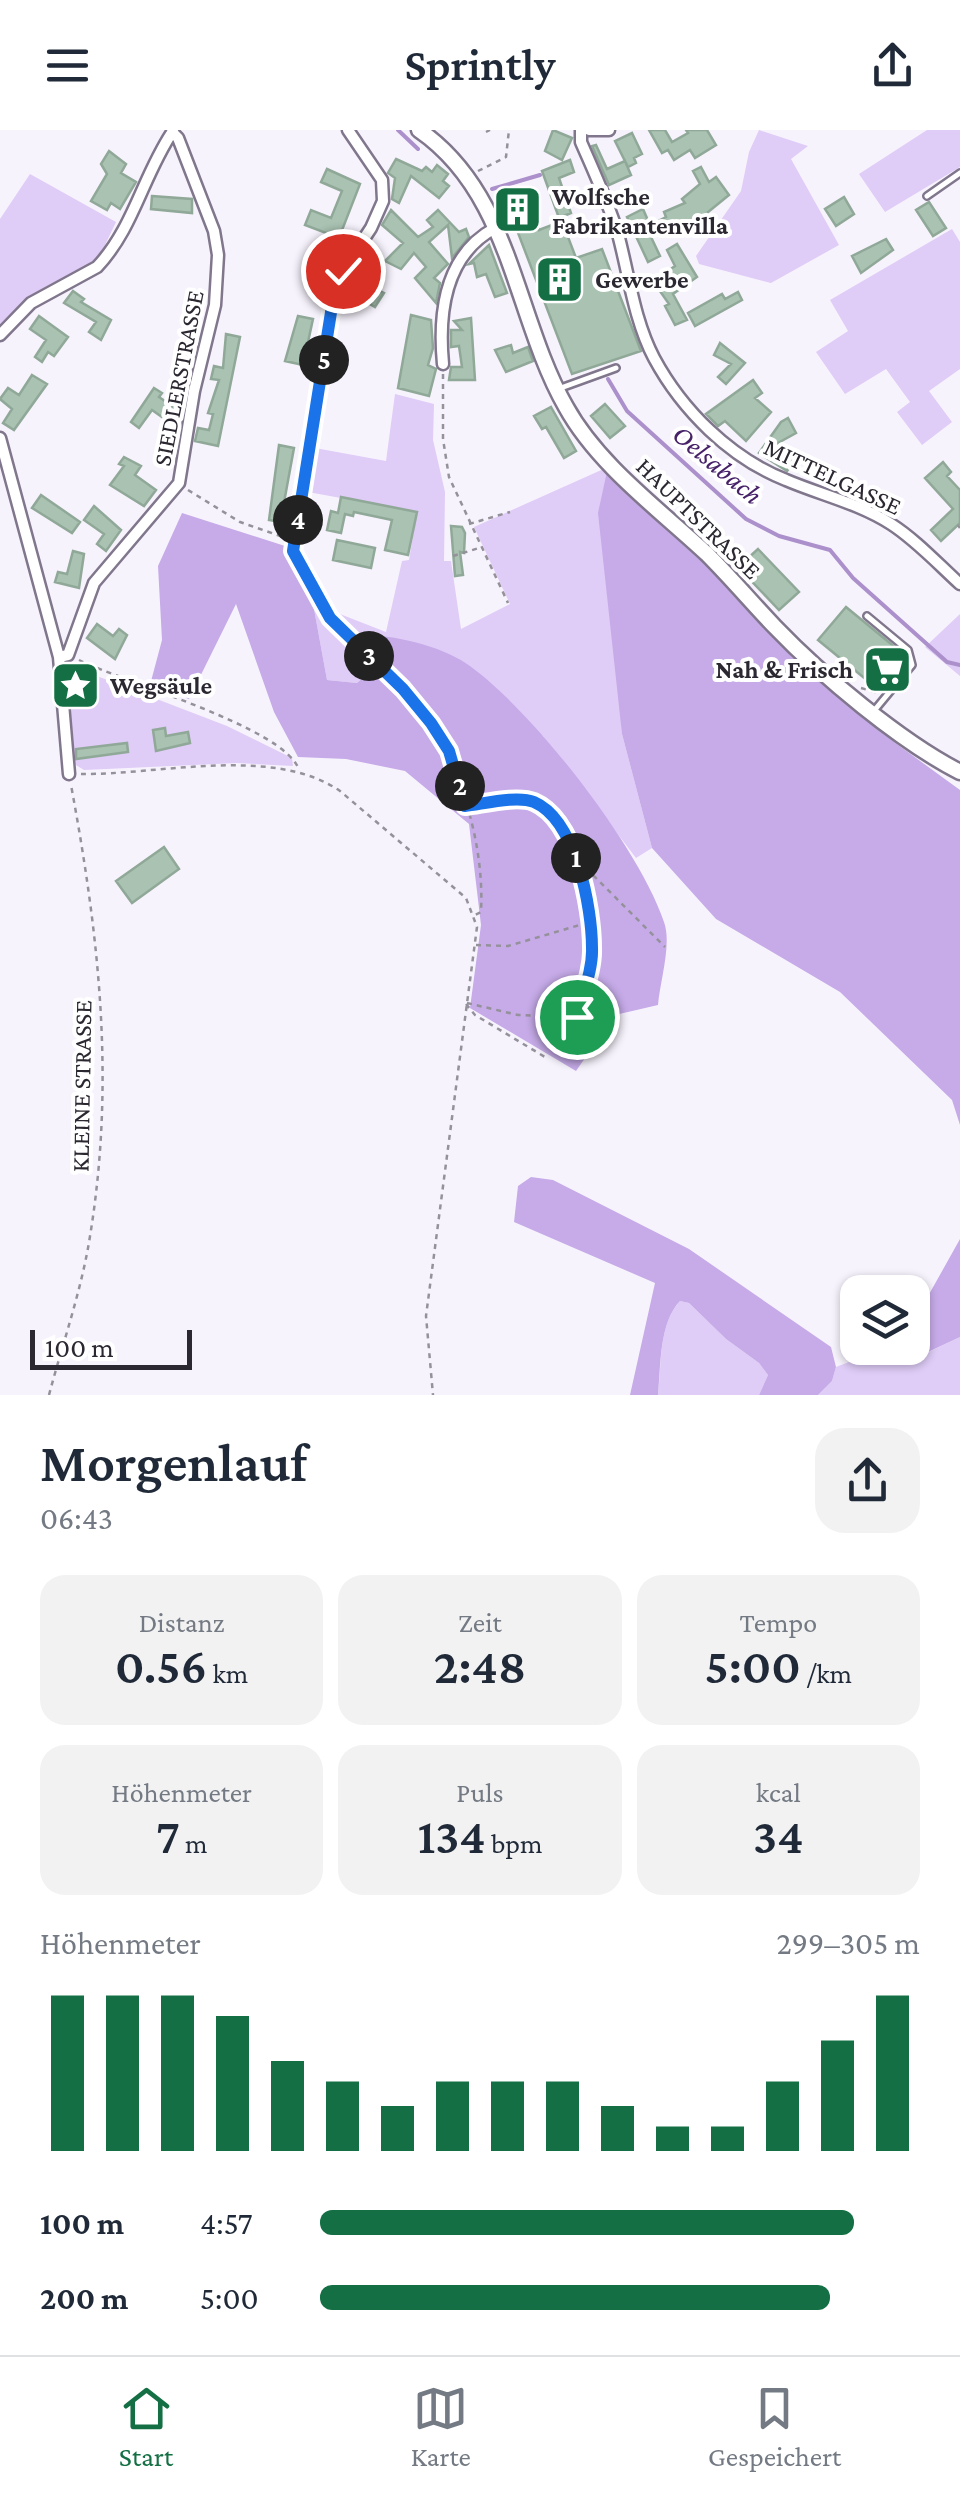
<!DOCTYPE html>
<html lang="de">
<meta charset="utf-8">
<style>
body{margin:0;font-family:"Crimson Pro",serif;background:#f2f2f3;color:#1f2937;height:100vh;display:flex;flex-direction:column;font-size:38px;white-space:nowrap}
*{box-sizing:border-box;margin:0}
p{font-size:32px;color:#747a83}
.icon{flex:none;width:55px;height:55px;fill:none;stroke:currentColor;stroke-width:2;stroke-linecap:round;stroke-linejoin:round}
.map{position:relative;height:1265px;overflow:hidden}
.side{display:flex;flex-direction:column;background:#fff;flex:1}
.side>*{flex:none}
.tools{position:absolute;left:840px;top:1145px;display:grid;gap:20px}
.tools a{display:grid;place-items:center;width:90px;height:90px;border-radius:20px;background:#fff;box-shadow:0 2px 8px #0004;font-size:50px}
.scale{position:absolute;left:30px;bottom:25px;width:162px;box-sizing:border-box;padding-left:10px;border:5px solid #2c2831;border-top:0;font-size:28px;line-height:35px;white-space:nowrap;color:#2c2831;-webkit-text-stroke:8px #fff;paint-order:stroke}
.pin{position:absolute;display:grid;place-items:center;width:85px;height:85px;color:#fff;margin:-42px;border:5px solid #fff;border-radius:50%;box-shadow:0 2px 10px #0007}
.km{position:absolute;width:50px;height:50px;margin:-25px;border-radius:50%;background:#222;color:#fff;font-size:28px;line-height:50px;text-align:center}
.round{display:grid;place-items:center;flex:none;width:105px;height:105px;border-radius:30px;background:#f2f2f3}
.summary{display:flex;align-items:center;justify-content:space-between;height:170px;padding:0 40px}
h1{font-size:55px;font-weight:600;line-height:75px}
.figures{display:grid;grid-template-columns:repeat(3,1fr);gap:15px;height:170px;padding:10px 40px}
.figures div{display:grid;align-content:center;border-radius:25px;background:#f2f2f3;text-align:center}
.figures b{font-size:50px;font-weight:600}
.figures small{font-size:28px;font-weight:400}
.figures p{font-size:28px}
.chart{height:280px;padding:20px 40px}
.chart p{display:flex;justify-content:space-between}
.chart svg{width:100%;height:180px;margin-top:10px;stroke:#147044;stroke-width:6}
ul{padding:0 40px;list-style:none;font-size:32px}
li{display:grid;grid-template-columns:160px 120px 1fr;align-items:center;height:75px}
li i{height:25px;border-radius:12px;background:#147044}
header{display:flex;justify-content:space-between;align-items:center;height:130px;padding:0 40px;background:#fff;font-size:45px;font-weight:600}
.tab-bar{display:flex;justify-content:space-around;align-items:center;height:140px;border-top:2px solid #e0e1e3;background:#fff;font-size:28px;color:#747a83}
.tab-bar a{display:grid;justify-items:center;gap:5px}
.tab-bar .current{color:#147044}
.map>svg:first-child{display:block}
</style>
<header><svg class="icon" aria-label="menu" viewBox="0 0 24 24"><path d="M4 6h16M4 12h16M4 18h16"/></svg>Sprintly<svg class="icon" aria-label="share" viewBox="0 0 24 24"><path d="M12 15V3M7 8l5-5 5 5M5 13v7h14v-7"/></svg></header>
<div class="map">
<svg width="960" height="1265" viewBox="0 0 960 1265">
<rect width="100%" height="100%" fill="#f7f3fd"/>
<!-- green -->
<path fill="#dfccf7" d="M759,0l49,16 -17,13 48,86 -68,38 -72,-19 -3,-8 45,-65 8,-39z
M927,0h33v37l-75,45 -26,-38z
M30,44l86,48 -20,42 -83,48 -13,13v-106z
M952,99l8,13v127l-31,22 23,31 -30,23 -25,-33 13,-10 -24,-33 -41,25 -29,-42 32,-21 -18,-31z
M395,264l39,10 -1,36 12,52 -1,69h7l10,68 49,-25 -36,-77 134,-60 14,267 30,114 -16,10 -93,-122 -191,-101 23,32 -18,16 -30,-3 -13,-71 -11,-29 19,27 64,25 16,-71 7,-1 8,-48 -109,-20 7,-44 71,13z
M960,484v62l-35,-29z
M63,533l164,63 65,32 1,8 -56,-3 -153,7 -13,-8z
M680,1171l9,2 37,36 33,24 9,12 -9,20h-101c4,-31 0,-70 22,-94z
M960,1207v58h-142l14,-14 4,-14 49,-19h20l7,12z"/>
<!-- forest -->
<path fill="#c6abe8" d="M608,337l123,118 61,72 102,85 66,48v335l-8,-25 -112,-108 -124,-73 -64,-71 -30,-114 -24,-221z
M182,383l103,33 29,63 13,71 30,3 18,-16 -24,-32c35,-2 87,9 116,29 65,45 172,183 197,258 8,22 -4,59 -6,83l-43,10 -39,56 -106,-63 11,-83 -12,-101 -64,-53 -59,-12 -48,-2 -24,-45 -38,-108 -47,95 -39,-14 12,-45 -4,-74z
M531,1047l22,3 136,69 142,98 5,20 -4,14 -14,14h-59l9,-20 -9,-12 -33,-24 -37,-36 -9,-2c-21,22 -19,64 -22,94h-28l25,-112 -141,-61 4,-36z
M960,1109v98l-49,23 -6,-12h7l1,-25z"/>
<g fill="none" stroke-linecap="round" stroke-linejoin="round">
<!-- stream -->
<path stroke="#ab90cb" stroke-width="4" d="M398,0l20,19
M492,59l48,-14
M608,249l19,32 119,108 33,17 51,14 23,28 94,84 13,3"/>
</g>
<!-- building -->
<path fill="#a9c2b2" stroke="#90a898" stroke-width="2.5" d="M553,0l19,8 -10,22 -17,-9z
M649,0h16l7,12 16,-9 -2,-3h21l9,15 -21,13 -5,-8 -16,10 -6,-10 -6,3z
M632,3l10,21 -8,4 2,5 -8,4 -13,-26z
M596,15l11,24 18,-8 6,14 -22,10 -17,-39z
M109,21l17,13 -5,9 15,9 -16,27 -9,-6 -4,7 -16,-9 16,-27 -6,-10z
M396,29l26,12 4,-4 6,5 5,-7 11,9 -5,7 6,5 -10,12 -28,-22 -12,27 -7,-4 3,-21 -7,-5z
M570,30l4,12 -15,6 12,35 -12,5 -17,-47z
M701,37l8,15 7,-5 13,18 -32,26 -27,4 -19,12 9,19 -12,6 -21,-45 16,-8 7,16 16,-8 -2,-5 21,-9 -3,-4 18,-15 -7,-13z
M327,39l33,15 -21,54 -34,-13 6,-15 20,8 11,-27 -21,-9z
M152,66l40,3v14l-41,-4z
M844,67l10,17 -18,12 -11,-17z
M520,70l7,19 7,-3 5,14 23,-9 14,37 26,-9 39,102 -69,23 -65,-170z
M929,72l17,26 -13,8 -17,-26z
M391,80l27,27 15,-10 -6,-7 11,-10 21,22 7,-3 3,8 -17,21 -4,-33 -19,17 19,22 -14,14 6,5 -4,20 -21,-25 11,-11 -12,-14 -13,16 -16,-8 18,-18 -21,-18z
M886,109l7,11 -32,23 -9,-17z
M677,114l20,33 -24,17 14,26 -12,5 -10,-19 4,-2 -16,-23 22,-15 -8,-16z
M489,115l18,48 -12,4 -9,-23 -9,3 -3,-14 -5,1z
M353,148l31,15 -9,14 -29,-17z
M73,161l11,8 -3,3 30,18 -10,20 -12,-8 7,-10 -32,-19z
M738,162l4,8 -47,26 -7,-13 34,-19 3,5z
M411,185l20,5 2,28 -5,17 8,4 -7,27 -31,-8z
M39,186l29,21 -14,19 -6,-4 -6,10 -7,-5 11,-17 -16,-11z
M298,186l15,3 -10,46 -18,-4z
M471,188l4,62h-26l2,-13h11l-3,-21 -8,1v-17h11l-8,-9z
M226,204l14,3 -22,109 -23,-5 3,-13 11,2 4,-16 -5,-1 11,-33 -8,-1 3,-13 9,2z
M720,213l25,20 -19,21 -8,-7 13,-13 -17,-9z
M511,215l2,8 15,-6 5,14 -27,11 -11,-22z
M32,245l15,9 -33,46 -11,-7 9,-14 -12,-10 8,-11 11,7z
M753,250l9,13 -7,5 16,14 -25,29 -21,-20 -7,5 -12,-12z
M154,258l8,5 -3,4 19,13 -9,12 -17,-12 -13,18 -8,-6z
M605,274l20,22 -15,12 -19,-22z
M551,277l25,44 -12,7 -18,-31 -4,2 -8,-13z
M788,288l8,15 -18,10 20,13 -11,15 -28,-18 22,-31z
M279,315l15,3 -11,60 6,1 -3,14 -17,-3z
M124,327l17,9 -6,9 21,15 -12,16 -34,-21 14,-19 -5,-2z
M943,332l8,10 -4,4 13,14v33l-19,18 -10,-11 22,-21 -28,-31z
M41,365l39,27 -8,11 -40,-25z
M341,367l76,15 -9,43 -23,-5 7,-30 -38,-8 -1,4 -8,-2 -4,19 -14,-3 4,-19 7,2z
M94,376l27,24 -15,21 -9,-7 7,-10 -20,-14z
M451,396l11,1 3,6 -1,20 -4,-1 3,23 -8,1z
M337,410l38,8 -4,20 -38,-8z
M758,419l41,43 -20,18 -41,-43z
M73,421l11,3 -5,34 -24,-6 3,-10 9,2z
M846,477l56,46 -28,33 -56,-46z
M97,494l16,12 6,-7 8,6 -12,24 -28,-21z
M165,598l1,8 22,-4 2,11 -34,8 -3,-21z
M127,613l1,9 -52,7v-10z
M164,717l15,22 -47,34 -16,-22z"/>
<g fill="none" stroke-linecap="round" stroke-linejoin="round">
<defs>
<path id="lane" d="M927,66l33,-23
M558,259l58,-21
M867,486l41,34 4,15 -39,47"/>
<path id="street" d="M581,0v12c13,30 27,60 37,92 11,41 16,86 36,124 28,52 76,100 132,122 35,15 72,23 105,44 25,16 47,40 69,60
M589,0h20
M0,205l31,-32 66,-36c37,-39 46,-92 76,-136
M443,234c-5,-53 2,-109 52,-136
M0,308l59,219 10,117
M294,411l42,-260 35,-53 12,-27 -1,-21 -34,-50
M59,527l9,-2 26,-72 85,-100 15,-92 21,-86 3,-50 -4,-24 -36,-93 -6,-6"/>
<path id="secondary" d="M419,0c93,64 95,186 147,277 32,58 94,103 142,148 23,23 44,48 67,72 46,48 126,115 185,145"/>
</defs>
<!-- lane casing -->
<use href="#lane" stroke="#81778d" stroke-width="10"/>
<!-- street casing -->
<use href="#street" stroke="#81778d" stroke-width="15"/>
<!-- secondary casing -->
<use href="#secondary" stroke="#81778d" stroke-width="19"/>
<!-- path -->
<path stroke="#95919b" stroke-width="2.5" stroke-dasharray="5 5" stroke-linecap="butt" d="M486,2l4,-2
M478,41l28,-14 3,-27
M443,244v65l6,38 59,126
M188,360l52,32 43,15
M469,394l41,-12
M958,395l2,3
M293,422c21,60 70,93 111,138 51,56 81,146 77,222l-6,3
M453,426l26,-8
M79,530c44,22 207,68 220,110
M861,558l14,4 15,-13
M81,644c78,1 192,-29 259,17l126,107 11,29 -51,389 7,79
M467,675l64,-5 35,35 9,21
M476,815l32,1 82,-24 -15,-65 90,90
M467,873l51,12 59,2 16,-65 -3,-29
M466,874l9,11 70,42
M49,1265c13,-49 30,-98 39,-147 28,-159 12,-307 -17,-463"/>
<!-- lane -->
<use href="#lane" stroke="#fff" stroke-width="5"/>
<!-- street -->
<use href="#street" stroke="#fff" stroke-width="10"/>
<!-- secondary -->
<use href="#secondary" stroke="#fff" stroke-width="14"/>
</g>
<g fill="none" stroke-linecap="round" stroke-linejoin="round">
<defs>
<path id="route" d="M343,141l-7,10 -43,270 37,67 73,71 28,34 18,28 16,55c18,-2 52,-11 69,-4 42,18 58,106 58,146 1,22 -10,47 -15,69"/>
</defs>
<!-- route casing -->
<use href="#route" stroke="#fff" stroke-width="20"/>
<!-- route -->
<use href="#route" stroke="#1a73e8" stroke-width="12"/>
</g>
<!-- icons -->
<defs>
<symbol id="building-square" viewBox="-11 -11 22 22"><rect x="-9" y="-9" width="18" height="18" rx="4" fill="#147044" stroke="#fff"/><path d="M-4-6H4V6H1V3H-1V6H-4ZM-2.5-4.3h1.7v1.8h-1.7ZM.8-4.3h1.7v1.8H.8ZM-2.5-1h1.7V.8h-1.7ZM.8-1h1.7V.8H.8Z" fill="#fff"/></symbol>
<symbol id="supermarket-square" viewBox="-11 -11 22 22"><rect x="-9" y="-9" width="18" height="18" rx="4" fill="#147044" stroke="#fff"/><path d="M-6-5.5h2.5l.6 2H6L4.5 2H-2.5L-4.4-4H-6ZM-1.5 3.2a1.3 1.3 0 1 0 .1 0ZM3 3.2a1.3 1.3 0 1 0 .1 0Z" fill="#fff"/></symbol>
<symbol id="sight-square" viewBox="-11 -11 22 22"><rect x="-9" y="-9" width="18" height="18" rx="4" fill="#147044" stroke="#fff"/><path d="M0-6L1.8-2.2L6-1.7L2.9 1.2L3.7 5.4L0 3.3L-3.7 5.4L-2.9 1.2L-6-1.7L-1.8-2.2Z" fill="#fff"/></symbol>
</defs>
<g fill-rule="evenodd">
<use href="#building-square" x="490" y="52" width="55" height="55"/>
<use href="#building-square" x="532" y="122" width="55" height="55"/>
<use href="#supermarket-square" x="860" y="512" width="55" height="55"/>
<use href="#sight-square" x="48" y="528" width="55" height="55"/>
</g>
<g text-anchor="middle" stroke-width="8" stroke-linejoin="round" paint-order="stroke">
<!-- poi labels -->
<g font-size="25" font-weight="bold" fill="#2c2831" stroke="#fff" text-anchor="start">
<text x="552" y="75">Wolfsche<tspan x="552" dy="29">Fabrikantenvilla</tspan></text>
<text x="595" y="158">Gewerbe</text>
<text x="853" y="548" text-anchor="end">Nah &amp; Frisch</text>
<text x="110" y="564">Wegsäule</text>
</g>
<!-- street labels -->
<g font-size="25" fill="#2c2831" stroke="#fff">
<text transform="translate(178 248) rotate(-79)" y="9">SIEDLERSTRASSE</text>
<text transform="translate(833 346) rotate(25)" y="9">MITTELGASSE</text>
<text transform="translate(699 388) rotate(44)" y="9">HAUPTSTRASSE</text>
<text transform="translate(81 956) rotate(-89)" y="9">KLEINE STRASSE</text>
</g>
<!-- water labels -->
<g font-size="28" font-style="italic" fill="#472269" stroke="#fff">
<text transform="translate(718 334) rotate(40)" y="10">Oelsabach</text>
</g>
</g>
</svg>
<div class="tools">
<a><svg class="icon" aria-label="layers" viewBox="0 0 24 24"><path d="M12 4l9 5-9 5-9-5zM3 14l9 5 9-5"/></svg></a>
</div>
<div class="scale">100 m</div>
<div class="pin" style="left:577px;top:887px;background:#1e9e55"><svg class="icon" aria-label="arrive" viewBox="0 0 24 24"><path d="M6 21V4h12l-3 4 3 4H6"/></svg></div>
<div class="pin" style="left:343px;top:141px;background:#d93025"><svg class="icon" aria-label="check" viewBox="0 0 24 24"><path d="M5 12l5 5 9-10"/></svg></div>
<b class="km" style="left:576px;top:728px">1</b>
<b class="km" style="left:460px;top:656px">2</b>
<b class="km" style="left:369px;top:526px">3</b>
<b class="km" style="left:298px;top:390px">4</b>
<b class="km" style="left:324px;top:230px">5</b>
</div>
<section class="side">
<div class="summary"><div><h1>Morgenlauf</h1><p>06:43</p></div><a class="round"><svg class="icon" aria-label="share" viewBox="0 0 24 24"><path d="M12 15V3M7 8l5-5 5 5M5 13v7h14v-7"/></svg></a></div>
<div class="figures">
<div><p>Distanz</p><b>0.56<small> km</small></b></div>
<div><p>Zeit</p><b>2:48</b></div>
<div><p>Tempo</p><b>5:00<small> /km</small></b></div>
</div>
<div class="figures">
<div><p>Höhenmeter</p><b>7<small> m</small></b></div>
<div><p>Puls</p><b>134<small> bpm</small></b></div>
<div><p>kcal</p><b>34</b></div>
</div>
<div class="chart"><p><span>Höhenmeter</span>299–305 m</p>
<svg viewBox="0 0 160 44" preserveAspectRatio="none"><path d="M5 44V6M15 44V6M25 44V6M35 44V11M45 44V22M55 44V27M65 44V33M75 44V27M85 44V27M95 44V27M105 44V33M115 44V38M125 44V38M135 44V27M145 44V17M155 44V6"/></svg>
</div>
<ul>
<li><b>100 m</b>4:57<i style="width:89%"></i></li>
<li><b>200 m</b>5:00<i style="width:85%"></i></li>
</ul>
</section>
<nav class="tab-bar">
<a class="current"><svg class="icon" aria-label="home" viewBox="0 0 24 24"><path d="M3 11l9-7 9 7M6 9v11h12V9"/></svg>Start</a>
<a><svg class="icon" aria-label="map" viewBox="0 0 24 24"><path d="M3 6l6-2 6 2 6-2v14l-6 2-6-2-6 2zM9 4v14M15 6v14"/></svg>Karte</a>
<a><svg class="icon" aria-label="saved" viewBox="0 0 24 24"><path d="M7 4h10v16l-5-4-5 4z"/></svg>Gespeichert</a>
</nav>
